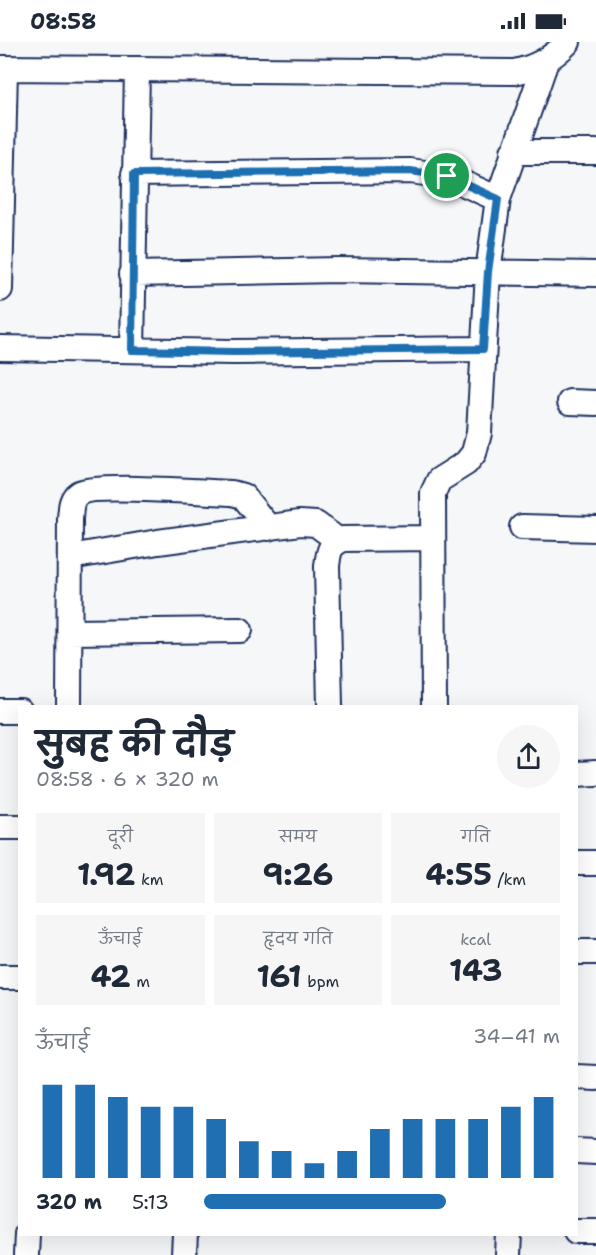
<!DOCTYPE html>
<html lang="hi">
<meta charset="utf-8">
<style>
body{margin:0;font-family:"Shantell Sans","Playpen Sans Deva",sans-serif;background:#f6f6f7;color:#1f2937;height:100vh;display:flex;flex-direction:column;font-size:22px;white-space:nowrap}
*{box-sizing:border-box;margin:0}
p{font-size:20px;color:#747a83}
.icon{flex:none;width:33px;height:33px;fill:none;stroke:currentColor;stroke-width:2;stroke-linecap:round;stroke-linejoin:round}
.map{position:relative;flex:1;overflow:hidden}
.drawer{position:absolute;left:18px;top:663px;width:560px;height:531px;display:flex;flex-direction:column;background:#fff;border-radius:0px;box-shadow:0 6px 24px #0002}
.drawer>*{flex:none}
.pin{position:absolute;display:grid;place-items:center;width:51px;height:51px;color:#fff;margin:-26px;border:3px solid #fff;border-radius:50%;box-shadow:0 2px 6px #0007}
.round{display:grid;place-items:center;flex:none;width:63px;height:63px;border-radius:32px;background:#f6f6f7}
.summary{display:flex;align-items:center;justify-content:space-between;height:102px;padding:0 18px}
h1{font-size:33px;font-weight:700;line-height:45px}
.metrics{display:grid;grid-template-columns:repeat(3,1fr);gap:9px;height:102px;padding:6px 18px}
.metrics div{display:grid;align-content:center;border-radius:0px;background:#f6f6f7;text-align:center}
.metrics b{font-size:30px;font-weight:700}
.metrics small{font-size:16px;font-weight:400}
.metrics p{font-size:16px}
.chart{height:168px;padding:12px 18px}
.chart p{display:flex;justify-content:space-between}
.chart svg{width:100%;height:108px;margin-top:6px;stroke:#1f6fb2;stroke-width:6}
ul{padding:0 18px;list-style:none;font-size:20px}
li{display:grid;grid-template-columns:96px 72px 1fr;align-items:center;height:45px}
li i{height:15px;border-radius:8px;background:#1f6fb2}
.status{display:flex;justify-content:space-between;align-items:center;height:42px;padding:0 30px;background:#fff;direction:ltr}
.status svg{height:16px;fill:currentColor}
.map>svg:first-child{display:block}
</style>
<div class="status"><b>08:58</b><svg viewBox="0 0 49 12"><path d="M0 12V9h3v3zM5 12V6h3v6zM10 12V3h3v9zM15 12V0h3v12zM26 1h20v11H26zM47 4h2v5h-2z"/></svg></div>
<div class="map">
<svg width="596" height="1213" viewBox="0 0 596 1213">
<rect width="100%" height="100%" fill="#f6f7f9"/>
<filter id="ink" filterUnits="userSpaceOnUse"><feTurbulence type="fractalNoise" baseFrequency=".0167" numOctaves="2"/><feDisplacementMap in="SourceGraphic" scale="12" xChannelSelector="R" yChannelSelector="G"/><feConvolveMatrix kernelMatrix="1 2 1 2 8 2 1 2 1" color-interpolation-filters="sRGB"/></filter>
<g filter="url(#ink)">
<g fill="none" stroke-linecap="round" stroke-linejoin="round">
<defs>
<path id="street" d="M0,26l514,4c22,-4 39,-14 54,-30
M513,110h83
M134,132l276,-3 37,5 51,23
M132,232l207,-4 257,4
M0,247l5,-221
M0,306l233,4 250,-3
M132,308l5,-281
M570,360l26,1
M522,485l74,2
M70,515l88,-15 142,-19 16,1 23,17
M70,590l170,-2
M69,664l1,-187c1,-10 0,-20 9,-26 14,-9 129,-1 153,0l11,3 26,32
M330,664l-3,-140c2,-16 2,-20 16,-27l90,-1
M434,664l-1,-213 6,-13 27,-17 8,-10 5,-20 9,-161 10,-73 48,-138
M0,669h20
M576,732l20,-1
M0,785h20
M576,821h20
M576,910h20
M0,935h20
M576,1035l20,1
M576,1109l20,1
M576,1189h20
M26,1213l1,-21
M184,1213l1,-21
M508,1213l1,-21"/>
</defs>
<!-- street casing -->
<use href="#street" stroke="#1b2f5e" stroke-width="28"/>
<!-- street -->
<use href="#street" stroke="#fff" stroke-width="24"/>
</g>
</g>
<g fill="none" stroke-linecap="round" stroke-linejoin="round" filter="url(#ink)">
<defs>
<path id="route" d="M410,129l37,5 51,23 -10,73 -5,77 -250,3 -101,-2 2,-176z"/>
</defs>
<!-- route casing -->
<use href="#route" stroke="#fff" stroke-width="12"/>
<!-- route -->
<use href="#route" stroke="#1f6fb2" stroke-width="8"/>
</g>
</svg>
<div class="pin" style="left:447px;top:134px;background:#1e9e55"><svg class="icon" aria-label="arrive" viewBox="0 0 24 24"><path d="M6 21V4h12l-3 4 3 4H6"/></svg></div>
<section class="drawer">
<div class="summary"><div><h1>सुबह की दौड़</h1><p>08:58 · 6 × 320 m</p></div><a class="round"><svg class="icon" aria-label="share" viewBox="0 0 24 24"><path d="M12 15V3M7 8l5-5 5 5M5 13v7h14v-7"/></svg></a></div>
<div class="metrics">
<div><p>दूरी</p><b>1.92<small> km</small></b></div>
<div><p>समय</p><b>9:26</b></div>
<div><p>गति</p><b>4:55<small> /km</small></b></div>
</div>
<div class="metrics">
<div><p>ऊँचाई</p><b>42<small> m</small></b></div>
<div><p>हृदय गति</p><b>161<small> bpm</small></b></div>
<div><p>kcal</p><b>143</b></div>
</div>
<div class="chart"><p><span>ऊँचाई</span>34–41 m</p>
<svg viewBox="0 0 160 44" preserveAspectRatio="none"><path d="M5 44V6M15 44V6M25 44V11M35 44V15M45 44V15M55 44V20M65 44V29M75 44V33M85 44V38M95 44V33M105 44V24M115 44V20M125 44V20M135 44V20M145 44V15M155 44V11"/></svg>
</div>
<ul>
<li><b>320 m</b>5:13<i style="width:68%"></i></li>
</ul>
</section>
</div>
